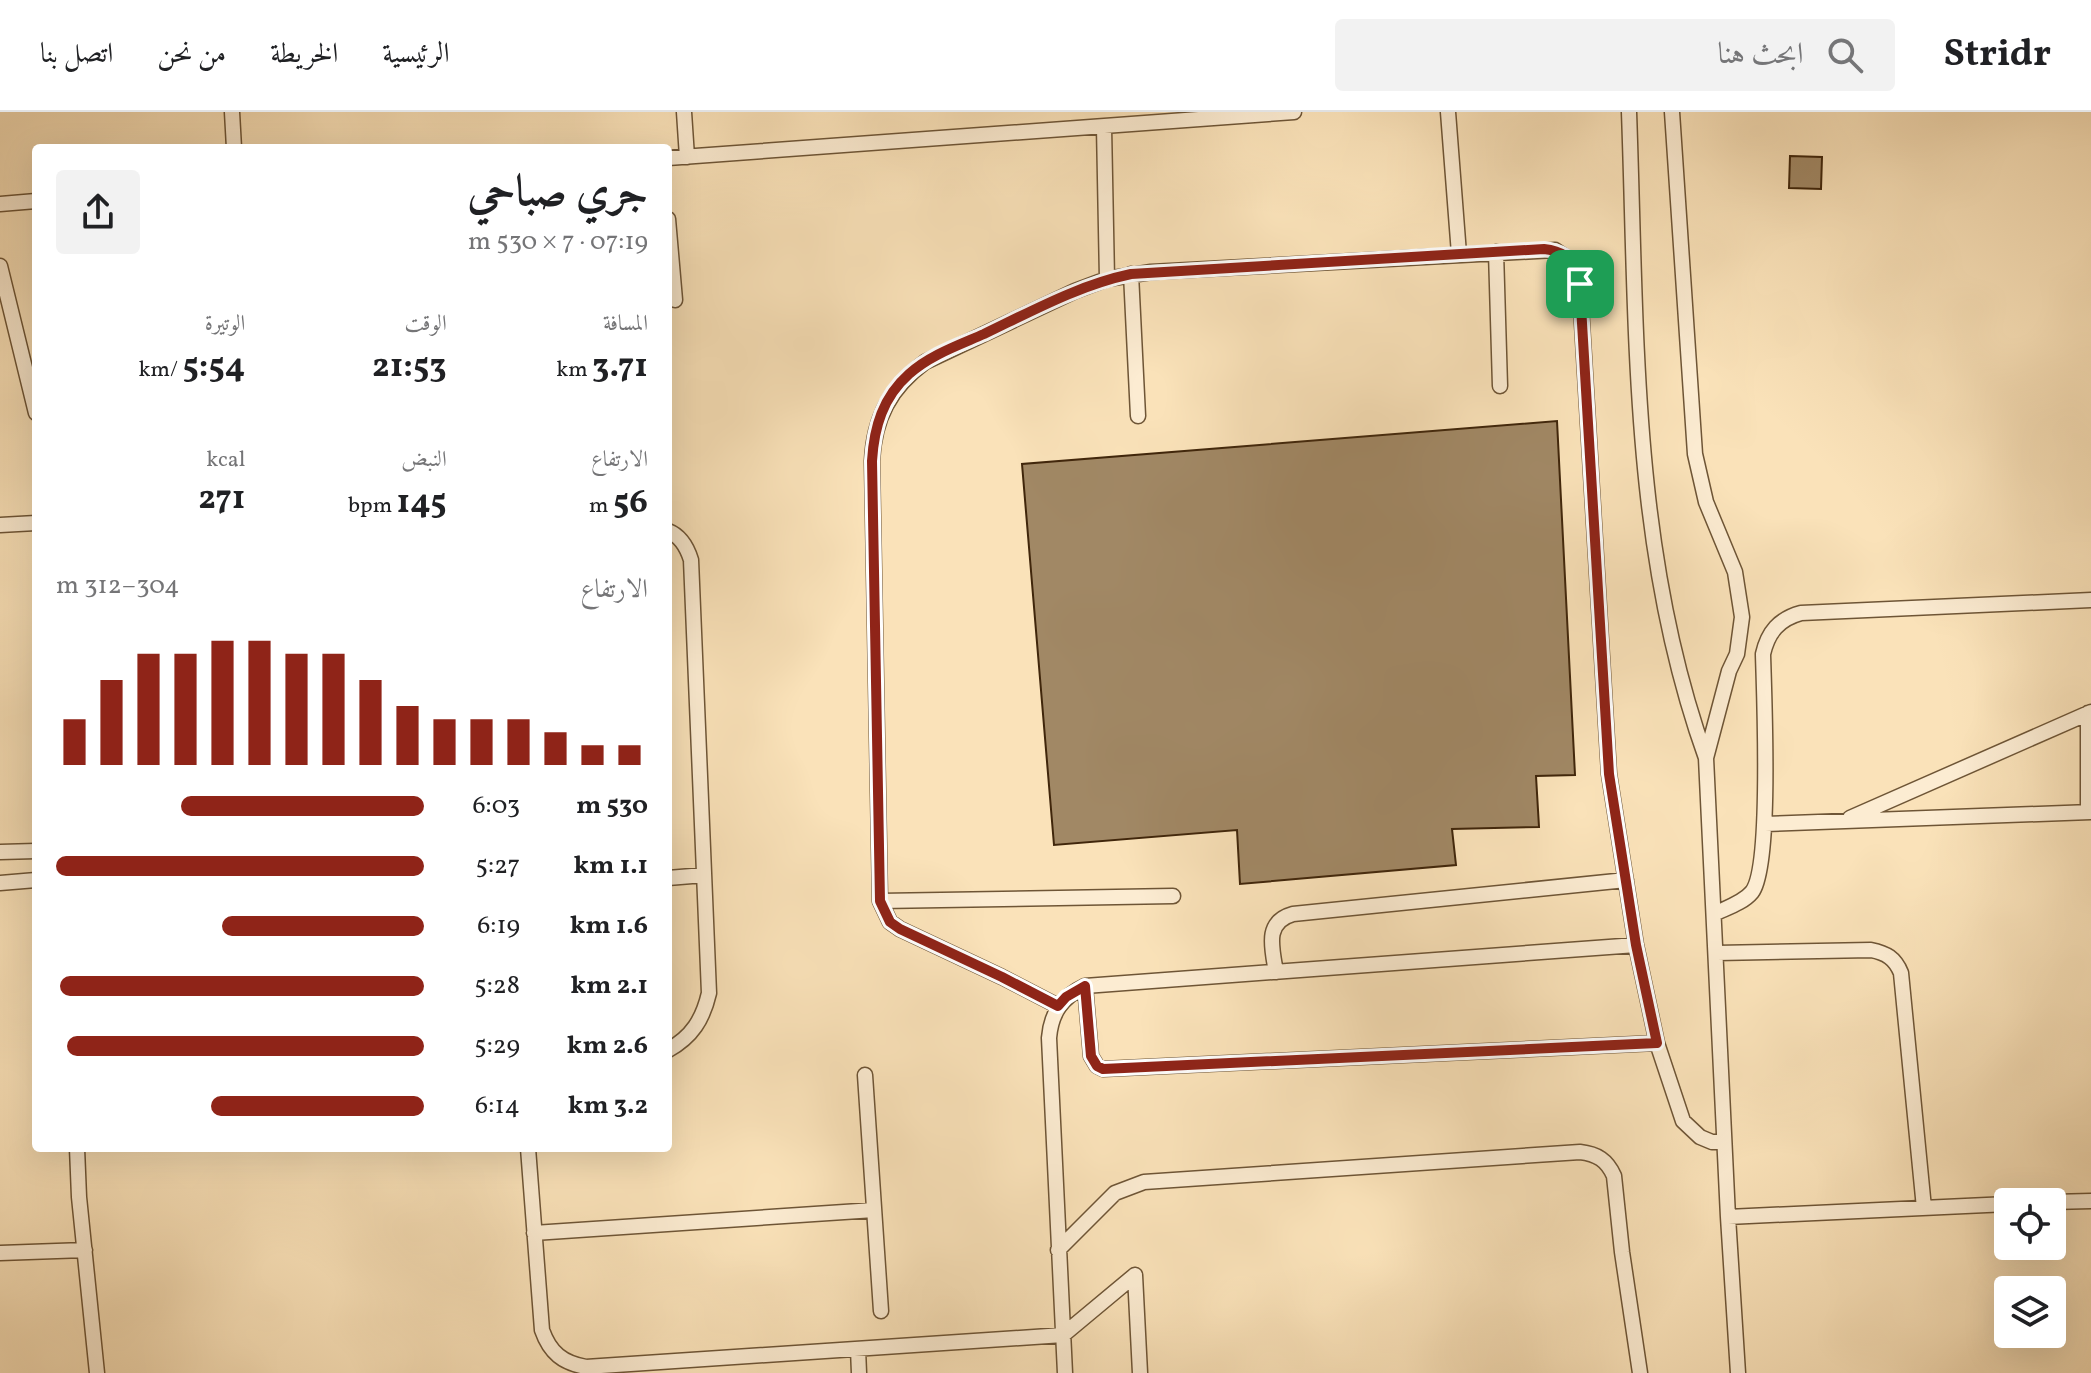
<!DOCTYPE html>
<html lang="ar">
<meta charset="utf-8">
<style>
body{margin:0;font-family:Vollkorn,Amiri,serif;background:#f2f2f2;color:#202124;direction:rtl;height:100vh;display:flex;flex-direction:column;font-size:30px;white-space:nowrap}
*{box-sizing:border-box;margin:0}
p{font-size:26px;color:#757577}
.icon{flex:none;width:44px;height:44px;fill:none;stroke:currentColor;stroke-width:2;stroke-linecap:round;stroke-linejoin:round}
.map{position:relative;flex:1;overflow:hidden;direction:ltr}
.panel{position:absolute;left:32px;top:32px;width:640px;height:1008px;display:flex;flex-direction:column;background:#fff;border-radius:8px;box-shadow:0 8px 32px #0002;direction:rtl}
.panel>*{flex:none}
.tools{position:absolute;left:1994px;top:1076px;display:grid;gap:16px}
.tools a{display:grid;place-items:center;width:72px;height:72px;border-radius:8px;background:#fff;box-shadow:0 8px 32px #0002;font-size:40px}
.pin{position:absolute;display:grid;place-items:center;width:68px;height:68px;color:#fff;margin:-34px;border-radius:16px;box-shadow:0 4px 12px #0006}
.round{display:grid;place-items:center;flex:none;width:84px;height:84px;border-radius:8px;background:#f2f2f2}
.headline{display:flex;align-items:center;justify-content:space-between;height:136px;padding:0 24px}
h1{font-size:44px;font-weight:700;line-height:60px}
.stats{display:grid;grid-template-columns:repeat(3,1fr);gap:12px;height:136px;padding:8px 24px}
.stats div{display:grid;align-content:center}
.stats b{font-size:34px;font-weight:700}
.stats small{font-size:22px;font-weight:400}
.stats p{font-size:22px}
.chart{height:224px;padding:16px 24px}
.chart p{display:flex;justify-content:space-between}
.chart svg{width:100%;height:144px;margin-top:8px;stroke:#8f2418;stroke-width:6}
ul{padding:0 24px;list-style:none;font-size:26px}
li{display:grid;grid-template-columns:128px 96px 1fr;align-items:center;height:60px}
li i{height:20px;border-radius:10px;background:#8f2418}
header{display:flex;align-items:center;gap:48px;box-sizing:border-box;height:112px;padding:0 40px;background:#fff;border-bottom:2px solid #e0e0e0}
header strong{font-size:38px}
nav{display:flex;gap:44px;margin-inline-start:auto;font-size:28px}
.search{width:560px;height:72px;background:#f2f2f2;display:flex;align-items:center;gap:20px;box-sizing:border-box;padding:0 28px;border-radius:8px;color:#757577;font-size:30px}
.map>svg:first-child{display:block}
</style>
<header>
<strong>Stridr</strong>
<div class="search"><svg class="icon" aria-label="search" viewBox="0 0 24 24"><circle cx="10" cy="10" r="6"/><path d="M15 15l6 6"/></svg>ابحث هنا</div>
<nav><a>الرئيسية</a><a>الخريطة</a><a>من نحن</a><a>اتصل بنا</a></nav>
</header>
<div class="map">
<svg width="2091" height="1261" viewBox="0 0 2091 1261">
<rect width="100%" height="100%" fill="#fae2b9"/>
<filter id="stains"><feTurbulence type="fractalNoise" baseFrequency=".0025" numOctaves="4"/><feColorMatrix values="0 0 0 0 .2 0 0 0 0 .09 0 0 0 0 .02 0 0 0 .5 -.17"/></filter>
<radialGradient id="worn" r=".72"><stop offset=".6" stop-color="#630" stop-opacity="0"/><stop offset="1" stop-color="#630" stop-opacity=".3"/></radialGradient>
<!-- building -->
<path fill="#a18865" stroke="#40260b" stroke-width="2" d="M1790,44l32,1 -1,32 -32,-1z
M1557,309l18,354 -39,1 3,51 -87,2 4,36 -216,19 -3,-54 -183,15 -32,-381z"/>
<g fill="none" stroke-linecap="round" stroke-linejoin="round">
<defs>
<path id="service" d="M232,0l2,36
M684,0l3,45
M1448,0l11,142
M1629,0c8,218 2,438 77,646l22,459 10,156
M1672,0l23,342 11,48 29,70 7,45 -5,37 -8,17 -23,87
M1104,15l3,152
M668,46l626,-46
M0,92l36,-3
M668,107l7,81
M1496,140l4,134
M0,154l36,147
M1131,162l7,142
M0,413l36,-2
M668,419c13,5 19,16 23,29l18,433c-6,26 -17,44 -41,57
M2088,700v-99
M1850,706l241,-106
M1765,712l326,-12
M0,740l36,-1
M668,766l36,-3
M0,771l36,-3
M880,789l293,-5
M1714,802c12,-6 29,-11 38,-22 20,-26 12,-196 11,-238 5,-22 16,-35 38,-41l290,-13
M1717,841l154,-3c15,3 24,8 30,23l23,235
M1276,860c-4,-24 -12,-50 17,-58l333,-34
M1085,874l6,70 6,10 6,3 554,-26
M1058,894l-56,-29 -102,-48 -10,-7 -10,-21 -8,-440c2,-43 18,-73 53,-99l150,-71 32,-12 44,-7 404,-22 18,12 6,11 30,501 27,171 21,98 26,78 17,16 12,5h12
M865,963l16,236
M77,1036l2,49 18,176
M528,1036l14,182c8,23 21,33 44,37l477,-32 72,-60
M2052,1090l39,-1
M1728,1105l280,-13
M534,1121l340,-23
M1058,1138l57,-57 29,-11 436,-30c17,2 27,8 34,24l8,76 18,121
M0,1141l85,-3
M1135,1163l5,98
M858,1237l1,24
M1065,1261l-16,-335c2,-25 13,-41 36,-52l551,-41"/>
</defs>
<!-- service casing -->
<use href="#service" stroke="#6e5536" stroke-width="17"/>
<!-- service -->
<use href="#service" stroke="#fcecd2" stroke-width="14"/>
</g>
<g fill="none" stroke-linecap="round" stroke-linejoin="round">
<defs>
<path id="route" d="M1544,137c17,2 27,8 35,24l30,501 27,171 21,98 -554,26 -6,-3 -6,-10 -6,-70 -19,11 -8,9 -56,-29 -102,-48 -10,-7 -10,-21 -8,-440c2,-34 11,-64 37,-87 21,-19 50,-29 75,-40 48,-23 95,-49 147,-60z"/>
</defs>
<!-- route casing -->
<use href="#route" stroke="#fff" stroke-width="16"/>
<!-- route -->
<use href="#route" stroke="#8f2418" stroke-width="10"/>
</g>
<rect width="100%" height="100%" filter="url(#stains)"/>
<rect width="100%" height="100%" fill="url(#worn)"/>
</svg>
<div class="tools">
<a><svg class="icon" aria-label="locate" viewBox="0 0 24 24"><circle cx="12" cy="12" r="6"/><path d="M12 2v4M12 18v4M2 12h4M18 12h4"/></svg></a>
<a><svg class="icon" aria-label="layers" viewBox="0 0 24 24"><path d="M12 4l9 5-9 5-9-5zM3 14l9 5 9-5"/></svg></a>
</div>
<div class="pin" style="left:1580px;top:172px;background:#1e9e55"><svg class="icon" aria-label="arrive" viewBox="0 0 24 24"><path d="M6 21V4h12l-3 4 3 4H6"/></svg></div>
<section class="panel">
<div class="headline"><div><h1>جري صباحي</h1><p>07:19 · 7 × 530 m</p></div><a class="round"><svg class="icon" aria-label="share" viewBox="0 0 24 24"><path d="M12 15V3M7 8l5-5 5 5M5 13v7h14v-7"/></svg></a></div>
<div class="stats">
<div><p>المسافة</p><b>3.71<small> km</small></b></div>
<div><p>الوقت</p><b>21:53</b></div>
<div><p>الوتيرة</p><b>5:54<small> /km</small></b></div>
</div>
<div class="stats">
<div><p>الارتفاع</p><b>56<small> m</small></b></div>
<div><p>النبض</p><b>145<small> bpm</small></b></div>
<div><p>kcal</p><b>271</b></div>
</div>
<div class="chart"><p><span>الارتفاع</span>304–312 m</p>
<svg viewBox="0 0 160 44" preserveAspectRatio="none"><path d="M5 44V30M15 44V18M25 44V10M35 44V10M45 44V6M55 44V6M65 44V10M75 44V10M85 44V18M95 44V26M105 44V30M115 44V30M125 44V30M135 44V34M145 44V38M155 44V38"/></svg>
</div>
<ul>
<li><b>530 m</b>6:03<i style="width:66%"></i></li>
<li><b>1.1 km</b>5:27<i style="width:100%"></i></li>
<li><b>1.6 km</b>6:19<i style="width:55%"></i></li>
<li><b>2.1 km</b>5:28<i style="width:99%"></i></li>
<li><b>2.6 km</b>5:29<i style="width:97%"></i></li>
<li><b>3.2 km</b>6:14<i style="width:58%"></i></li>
</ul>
</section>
</div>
